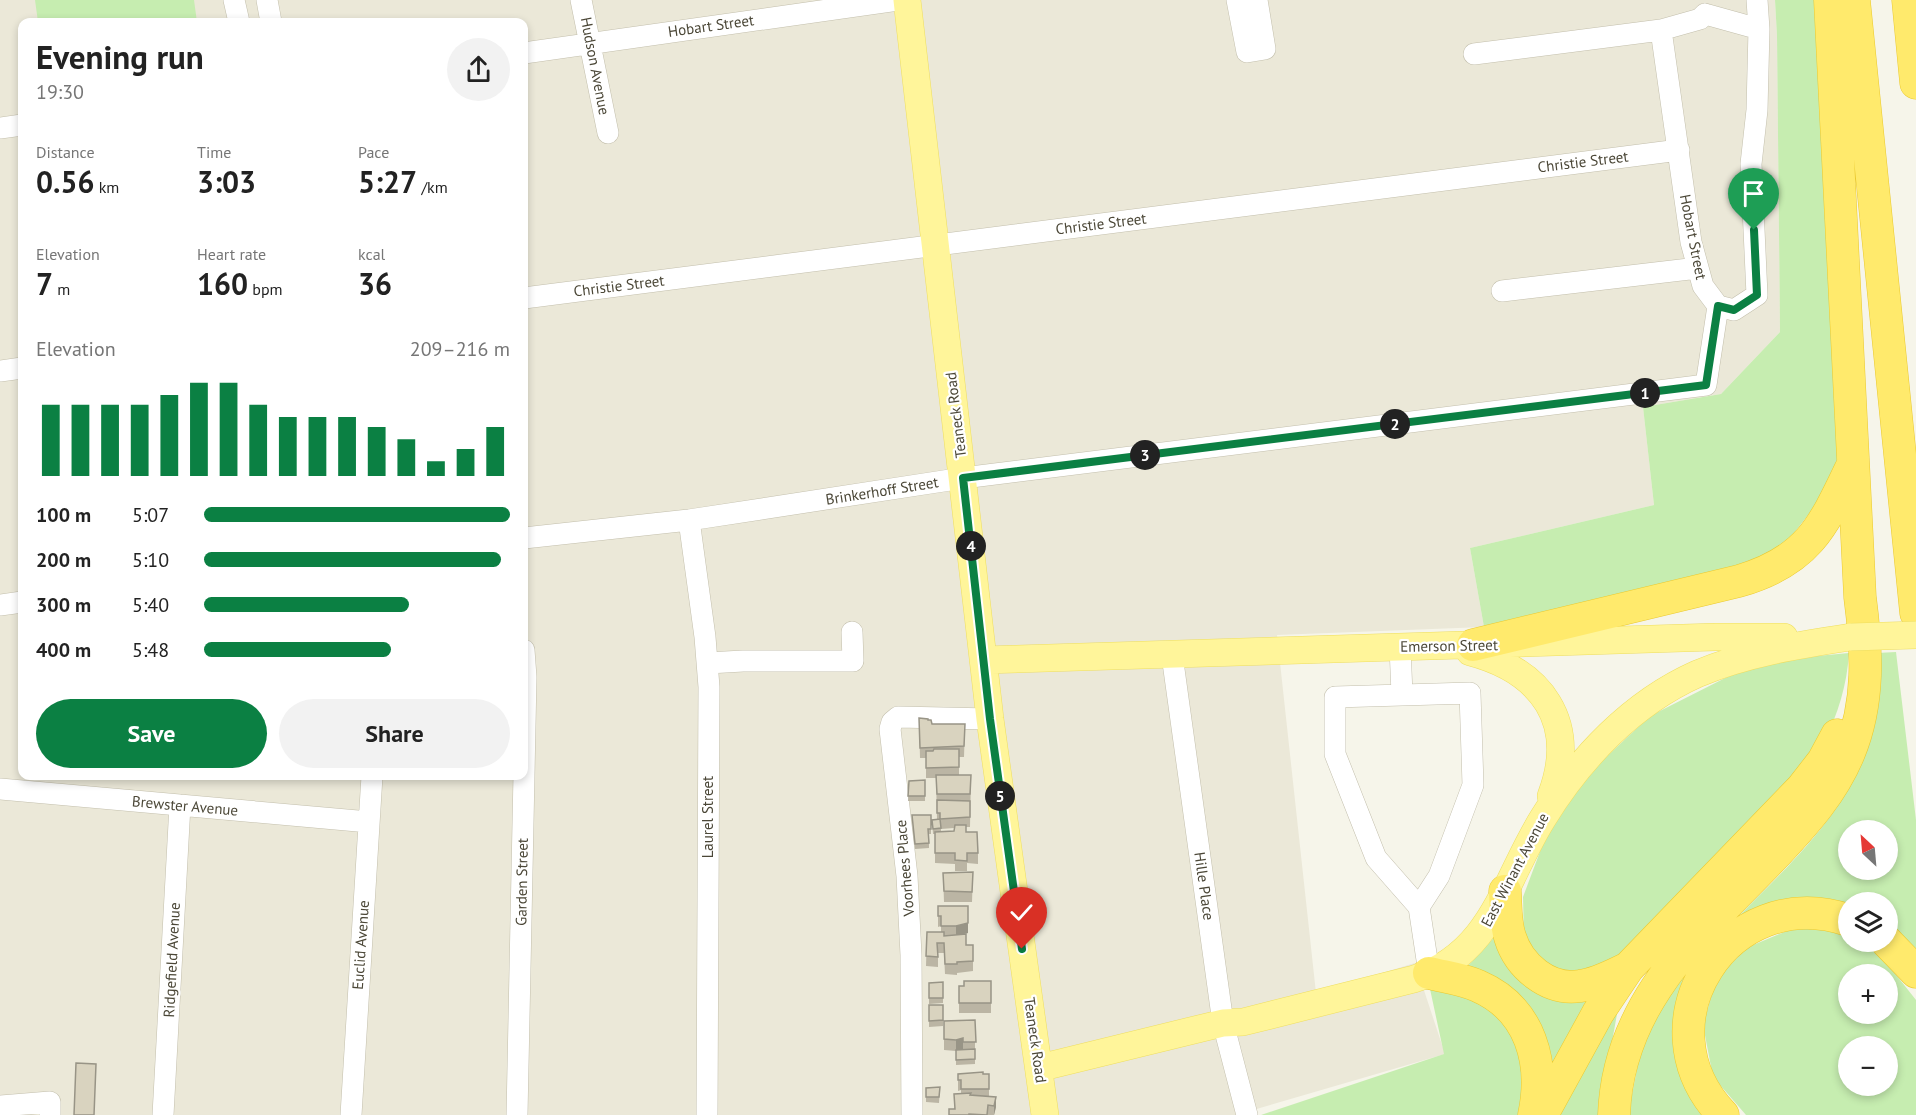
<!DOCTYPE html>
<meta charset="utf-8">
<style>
body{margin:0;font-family:"PT Sans",sans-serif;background:#f2f2f2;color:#222;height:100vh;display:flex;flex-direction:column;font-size:22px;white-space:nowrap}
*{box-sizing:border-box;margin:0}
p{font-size:20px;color:#767676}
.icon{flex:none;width:33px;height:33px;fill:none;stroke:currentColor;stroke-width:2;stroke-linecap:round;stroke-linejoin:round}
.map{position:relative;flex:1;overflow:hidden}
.side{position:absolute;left:18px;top:18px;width:510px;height:762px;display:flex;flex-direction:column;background:#fff;border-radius:12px;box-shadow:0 3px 9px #0003}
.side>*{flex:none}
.needle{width:39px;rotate:334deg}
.controls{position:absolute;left:1838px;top:820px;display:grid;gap:12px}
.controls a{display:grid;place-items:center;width:60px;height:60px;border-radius:50%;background:#fff;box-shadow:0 3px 9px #0003;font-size:30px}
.pin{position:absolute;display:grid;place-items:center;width:51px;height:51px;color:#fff;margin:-62px -26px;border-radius:50% 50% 50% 0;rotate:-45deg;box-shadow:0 0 6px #0007}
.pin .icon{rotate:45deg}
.km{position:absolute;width:30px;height:30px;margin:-15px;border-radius:50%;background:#222;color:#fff;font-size:16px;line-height:30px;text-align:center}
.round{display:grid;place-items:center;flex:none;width:63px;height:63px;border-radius:32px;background:#f2f2f2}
.headline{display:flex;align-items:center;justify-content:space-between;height:102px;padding:0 18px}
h1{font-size:33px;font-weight:600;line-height:45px}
.figures{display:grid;grid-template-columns:repeat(3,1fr);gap:9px;height:102px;padding:6px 18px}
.figures div{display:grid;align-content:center}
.figures b{font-size:30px;font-weight:600}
.figures small{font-size:16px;font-weight:400}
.figures p{font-size:16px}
.chart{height:168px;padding:12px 18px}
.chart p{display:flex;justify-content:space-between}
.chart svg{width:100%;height:108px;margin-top:6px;stroke:#0b8043;stroke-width:6}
.button{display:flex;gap:12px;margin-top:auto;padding:12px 18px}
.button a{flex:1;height:69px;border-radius:36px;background:#0b8043;color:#fff;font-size:24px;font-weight:600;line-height:69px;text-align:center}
.button a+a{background:#f2f2f2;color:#222}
ul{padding:0 18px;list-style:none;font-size:20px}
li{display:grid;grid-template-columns:96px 72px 1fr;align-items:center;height:45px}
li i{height:15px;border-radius:8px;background:#0b8043}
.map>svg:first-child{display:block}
</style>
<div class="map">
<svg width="1916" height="1115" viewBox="0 0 1916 1115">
<rect width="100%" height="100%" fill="#f6f5ea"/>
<!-- residential -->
<path fill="#ebe8d8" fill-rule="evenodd" d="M0,0h1775l2,36 3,296 -59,62 -78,13 11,98 -184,43 14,79 -207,8 39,358 99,-30 30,91 -209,61h-1236zM22,22h502v754h-502z"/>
<!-- green -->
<path fill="#c6edb0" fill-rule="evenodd" d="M35,0h159l3,22h-159z
M1775,0h44l21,474 -67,86 -289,67 -14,-79 184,-43 -11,-98 78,-13 59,-62 -3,-296z
M1896,652l20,168v136l-29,-29v-24l-39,1 -48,-5 -62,23 -3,-2c38,-39 80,-77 109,-124l33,-143zM1848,831h39v39h-39z
M1849,653c-2,32 -11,61 -25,89l-199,214 -44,20 -34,-10 -23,-24 -1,-45 21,-56 43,-66 63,-59 89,-45 67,-14z
M1794,928l45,1 9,6v7h11l23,15 34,43v115h-170l-33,-38 -10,-52 13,-45 30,-32zM1848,975h39v39h-39zM1848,1047h39v39h-39z
M1498,933l46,63 46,6 -40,88 -85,-121z
M1688,964l-13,58 37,93h-84l17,-87z
M1430,989h34l41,30 20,36 -5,60h-259l183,-61z
M1612,1012l5,2 -12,67 -3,34h-51z"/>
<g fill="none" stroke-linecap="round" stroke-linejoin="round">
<defs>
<path id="minor" d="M234,0l5,22
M267,0l4,22
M581,0l27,133
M1237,0l10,52 18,-3 -8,-49
M1705,14l-5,5 -39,11 30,212 12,44 15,20 16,4 23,-15 -6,-131 6,-54 2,-81 -2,-29
M1705,14l54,15
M524,53l374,-53
M1474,54l187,-24
M0,128l22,-3
M1502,291l196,-23
M524,298l1155,-148
M0,371l22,-3
M689,520l16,117 4,50 -2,428
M524,538l165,-18 274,-42 743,-93 12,-79
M0,605l22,-3
M1400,647l2,47
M1172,655l51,368 24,92
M708,663l35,-2h110l-1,-29
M0,789l369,33
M1419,907l20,-31 34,-91 -3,-92 -135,4v57l41,104 43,49 10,66
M0,1106l50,-4v13
M163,1115l17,-310
M351,1115l21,-339
M517,1115l9,-438 -2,-27
M912,1115l-1,-160 -4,-79 -17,-147 2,-7 6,-5 92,2"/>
<path id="major" d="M907,0l83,719 55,396
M1470,652c72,19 109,70 81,144
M983,660l732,-23h69
M1039,1068l184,-45 20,-1 171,-43c79,-25 90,-99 129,-161 37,-60 89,-115 154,-144 49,-21 102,-29 154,-37"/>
<path id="highway" d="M1854,0l62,613
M1908,0l8,83
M1473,645l266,-64c69,-20 84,-54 113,-115
M1505,891c1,15 0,31 5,46 9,29 38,54 70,49 17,-2 33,-11 48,-18
M1887,942l29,30
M1429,973c16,4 34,6 49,13 53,23 67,77 56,129
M1542,1115l56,-102 30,-45 174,-180 21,-27 14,-26
M1614,1115c4,-117 90,-185 164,-263 28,-30 55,-60 71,-99 21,-51 18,-103 11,-156l-30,-597
M1723,1115c-88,-92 6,-235 125,-195"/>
</defs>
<!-- minor casing -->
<use href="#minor" stroke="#c3bfac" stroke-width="22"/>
<!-- major casing -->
<use href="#major" stroke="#eede61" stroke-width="28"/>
<!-- highway casing -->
<use href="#highway" stroke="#eac930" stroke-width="33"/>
<!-- minor -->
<use href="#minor" stroke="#fff" stroke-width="21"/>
<!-- major -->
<use href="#major" stroke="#fff59a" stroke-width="27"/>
<!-- highway -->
<use href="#highway" stroke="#ffea6c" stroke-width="32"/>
<defs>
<path id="major-bridge" d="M1851,637l65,-2"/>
</defs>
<!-- major-bridge casing -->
<use href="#major-bridge" stroke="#eede61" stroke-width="28" stroke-linecap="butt"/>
<!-- major-bridge -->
<use href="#major-bridge" stroke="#fff59a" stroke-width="27"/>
</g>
<!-- wall -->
<path fill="#bbb5a4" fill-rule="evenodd" d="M919,718l9,2 4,4h33l-1,33h-5v18h12l-1,52h-4v5l12,21v11l-11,-1v8h-12v-7l-20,-1v-29h-2l-1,-14h5l-1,-42h-10v-20h-6zM954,828v3l-13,1v-3z
M925,780v21h-17l1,-20z
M912,815h19v19h-2v14l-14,1z
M973,872l-1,30h-28l-1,-29z
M938,906l30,27 -4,1 2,11h7v26l-16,2v2l-12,-1 -1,-21h-6v14l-12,-1 1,-34h14v-6l-3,1z
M991,981v32h-32v-27h5z
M943,982v21l-14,1v-21z
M929,1005h14v21l-14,1z
M975,1020v44l-19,1v-14l-12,-1v-29z
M958,1074h31v22l7,11 -2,8h-45l5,-6 7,-16v-3l-3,1z
M940,1087l-1,16 -13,-1v-14z"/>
<!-- shaded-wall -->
<path fill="#989486" d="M968,923v10l-12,3v-10z
M963,1038v11l-7,2v-11z
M996,1097v10l-2,8v-9z"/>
<!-- building -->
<path fill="#d9d3bf" stroke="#989486" stroke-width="1.5" d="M919,718l9,1v1h3l1,4h33l-1,22 -44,2z
M934,749h25v18l-33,1v-17h7z
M936,775h35l-1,19h-33z
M925,780v16h-17l1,-15z
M937,800l33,1v16l-30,2v-6h-3z
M912,815h19v14h-3l1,14 -14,1z
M940,819l1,9 -8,1 -1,-9z
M955,825h11v7h11l1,21h-11v8l-12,-1v-7h-20v-21l19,-1z
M973,872l-1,20 -28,-1 -1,-18z
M938,906h30v17l-12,3h-15v-10h-3z
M927,932h17v4l22,-2v11h7v16l-16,1v2h-12l-1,-21h-7l1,14 -12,-1z
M964,981h27v22h-32v-17h5z
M943,982v16h-14v-15z
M929,1005h14v15l-14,1z
M975,1020l1,22h-13v-4l-7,2 -12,-1v-18z
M975,1049v10l-19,1v-10z
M76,1063l20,1 -2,51h-20z
M983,1072v2h6v15h-28v-9h-3v-6z
M940,1087l-1,10h-13v-9z
M971,1093l-1,2 26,2 -2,9 -6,-1 -1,10 -18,-1v1h-20v-6h6l-1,-15z"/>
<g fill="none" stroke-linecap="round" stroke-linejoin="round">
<defs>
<path id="route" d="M1022,949l-32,-230 -27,-241 743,-93 12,-79 16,4 23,-15 -3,-65"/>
</defs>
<!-- route casing -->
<use href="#route" stroke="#fff" stroke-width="12"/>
<!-- route -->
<use href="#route" stroke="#0b8043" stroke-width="8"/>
</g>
<g text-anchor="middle" stroke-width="4.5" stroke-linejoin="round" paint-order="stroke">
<!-- street labels -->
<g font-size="15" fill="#4b4737" stroke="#fff">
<text transform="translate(711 26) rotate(-8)" y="5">Hobart Street</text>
<text transform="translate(595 66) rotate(79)" y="5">Hudson Avenue</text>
<text transform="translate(1583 162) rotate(-7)" y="5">Christie Street</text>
<text transform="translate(1101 224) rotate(-7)" y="5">Christie Street</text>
<text transform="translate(1693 237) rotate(79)" y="5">Hobart Street</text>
<text transform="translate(619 286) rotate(-7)" y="5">Christie Street</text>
<text transform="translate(956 415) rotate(-97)" y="5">Teaneck Road</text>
<text transform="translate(882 491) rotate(-9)" y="5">Brinkerhoff Street</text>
<text transform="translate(1449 646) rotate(-1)" y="5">Emerson Street</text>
<text transform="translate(185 806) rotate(5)" y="5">Brewster Avenue</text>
<text transform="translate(708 817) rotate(-90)" y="5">Laurel Street</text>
<text transform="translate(905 868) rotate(-95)" y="5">Voorhees Place</text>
<text transform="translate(1515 870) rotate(-62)" y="5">East Winant Avenue</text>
<text transform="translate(522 882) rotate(-89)" y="5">Garden Street</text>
<text transform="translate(1204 886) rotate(82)" y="5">Hille Place</text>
<text transform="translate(361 945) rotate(-86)" y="5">Euclid Avenue</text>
<text transform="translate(172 960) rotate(-87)" y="5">Ridgefield Avenue</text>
<text transform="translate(1035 1040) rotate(82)" y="5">Teaneck Road</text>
</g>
</g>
</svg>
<div class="controls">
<a><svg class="needle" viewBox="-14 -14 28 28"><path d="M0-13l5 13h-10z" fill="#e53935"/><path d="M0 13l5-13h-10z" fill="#767676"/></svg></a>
<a><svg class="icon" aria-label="layers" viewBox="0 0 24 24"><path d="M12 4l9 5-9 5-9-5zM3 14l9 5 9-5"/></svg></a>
<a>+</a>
<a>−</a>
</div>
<div class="pin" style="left:1754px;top:230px;background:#1e9e55"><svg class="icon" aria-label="arrive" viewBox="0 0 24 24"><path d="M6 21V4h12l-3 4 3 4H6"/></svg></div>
<div class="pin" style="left:1022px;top:949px;background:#d93025"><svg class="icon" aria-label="check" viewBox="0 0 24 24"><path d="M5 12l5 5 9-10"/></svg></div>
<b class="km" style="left:1645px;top:393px">1</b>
<b class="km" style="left:1395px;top:424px">2</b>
<b class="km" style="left:1145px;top:455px">3</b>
<b class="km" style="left:971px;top:546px">4</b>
<b class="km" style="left:1000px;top:796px">5</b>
<section class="side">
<div class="headline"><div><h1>Evening run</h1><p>19:30</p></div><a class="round"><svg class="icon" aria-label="share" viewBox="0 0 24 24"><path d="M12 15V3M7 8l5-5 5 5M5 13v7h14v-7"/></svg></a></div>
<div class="figures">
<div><p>Distance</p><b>0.56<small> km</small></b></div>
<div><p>Time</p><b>3:03</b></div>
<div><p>Pace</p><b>5:27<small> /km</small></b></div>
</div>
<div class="figures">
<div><p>Elevation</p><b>7<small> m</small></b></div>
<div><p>Heart rate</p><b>160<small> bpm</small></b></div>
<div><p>kcal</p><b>36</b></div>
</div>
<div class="chart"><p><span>Elevation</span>209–216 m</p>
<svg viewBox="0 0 160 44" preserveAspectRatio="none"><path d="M5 44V15M15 44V15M25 44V15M35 44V15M45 44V11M55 44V6M65 44V6M75 44V15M85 44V20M95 44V20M105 44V20M115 44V24M125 44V29M135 44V38M145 44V33M155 44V24"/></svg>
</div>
<ul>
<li><b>100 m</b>5:07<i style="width:100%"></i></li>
<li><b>200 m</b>5:10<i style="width:97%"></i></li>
<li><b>300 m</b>5:40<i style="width:67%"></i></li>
<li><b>400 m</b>5:48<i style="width:61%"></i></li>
</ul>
<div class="button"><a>Save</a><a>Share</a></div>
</section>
</div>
